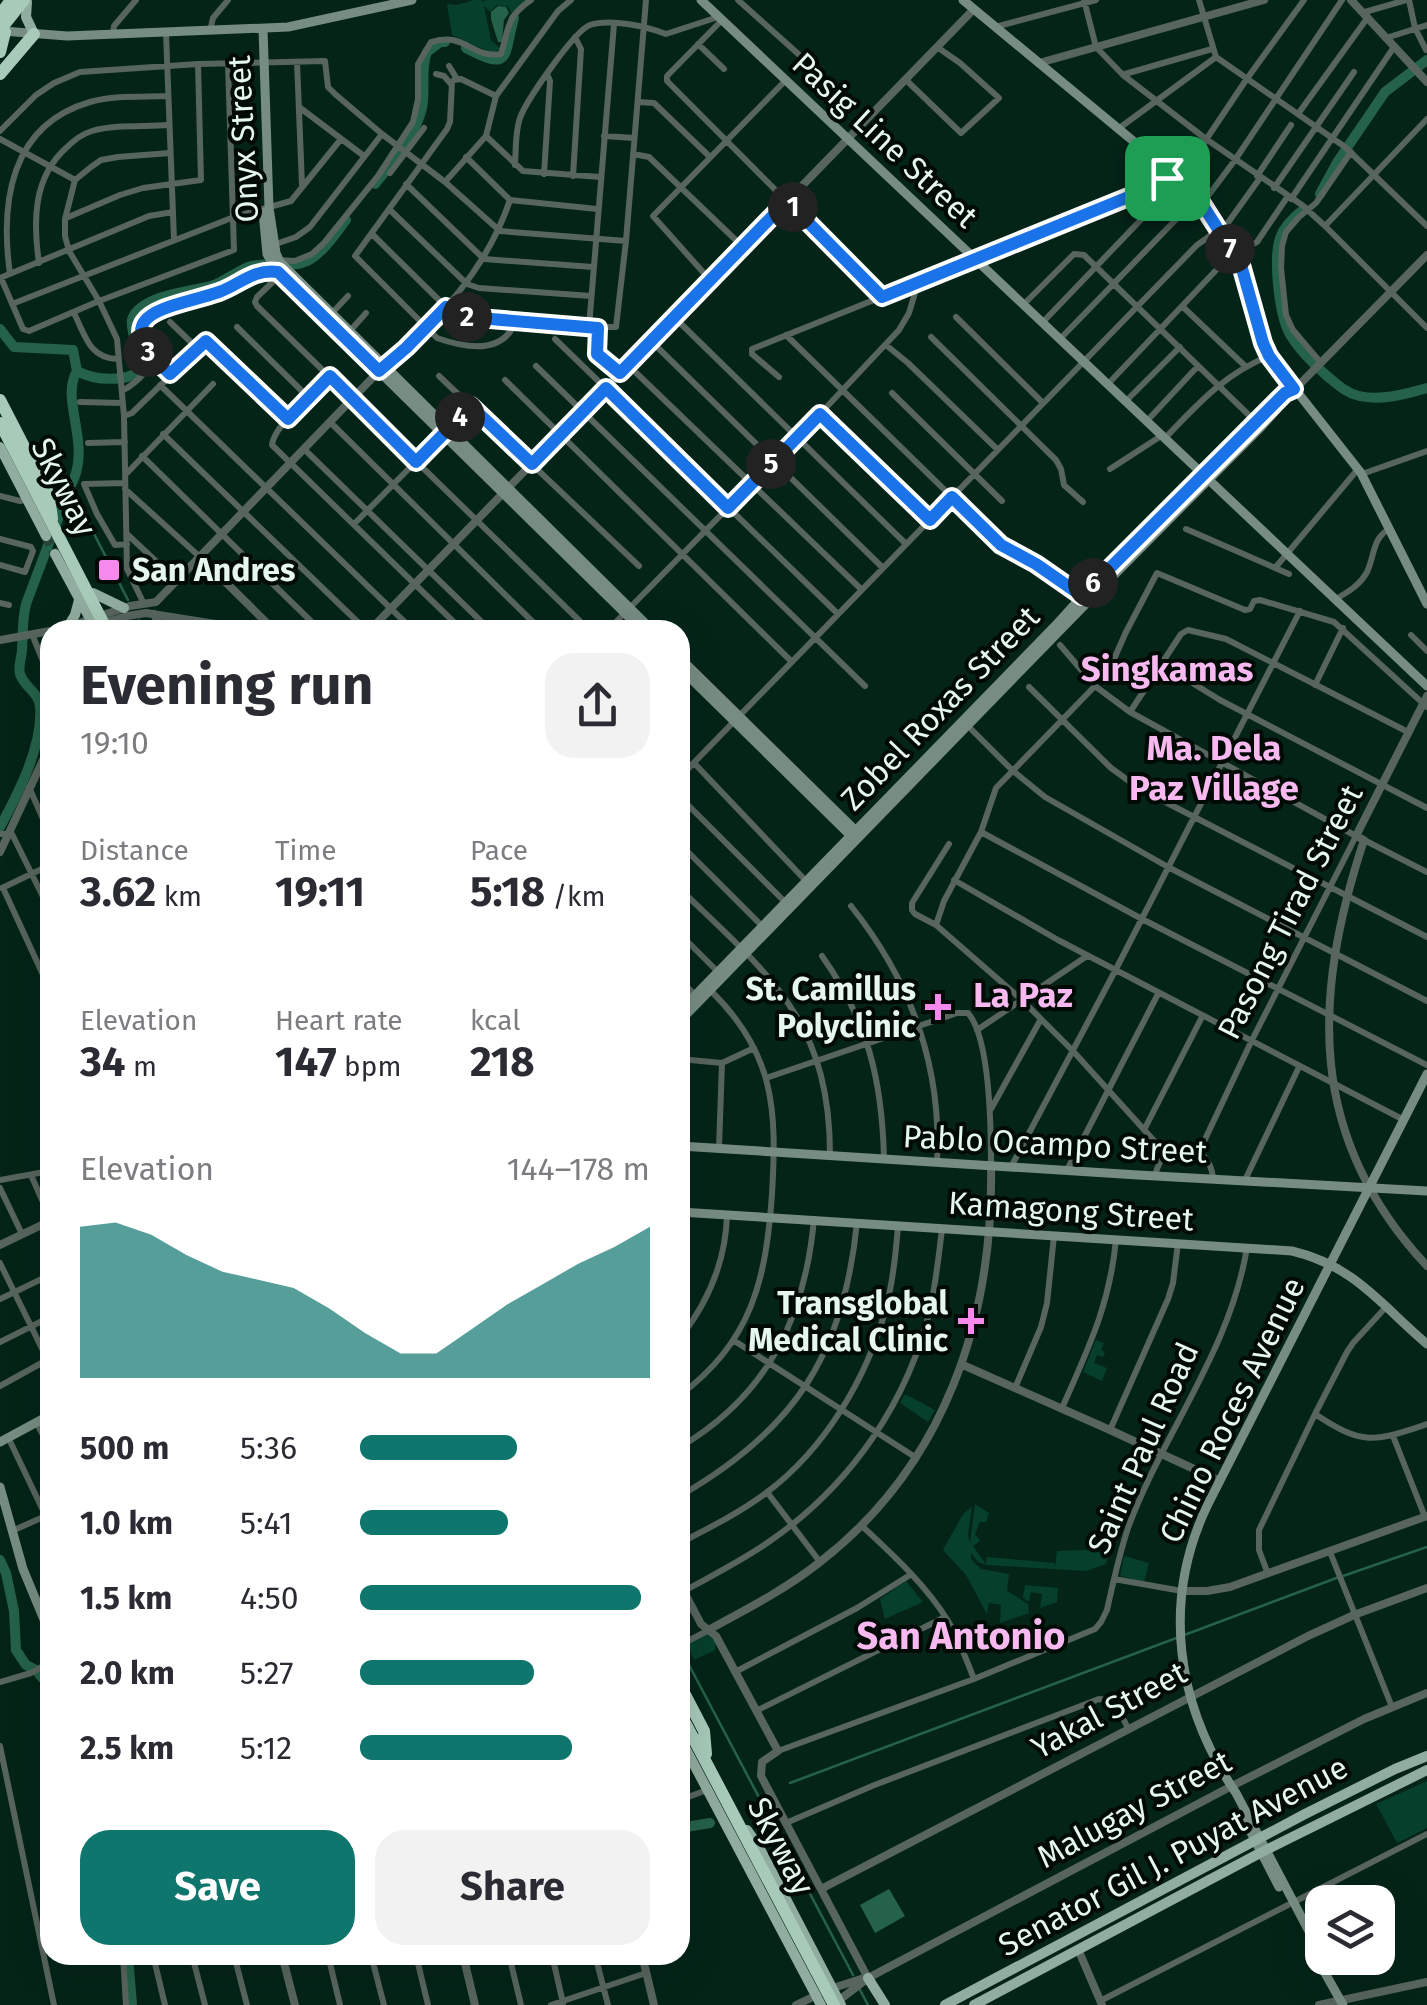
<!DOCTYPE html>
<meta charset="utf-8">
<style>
body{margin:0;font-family:"Fira Sans",sans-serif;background:#f2f2f3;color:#2b2b33;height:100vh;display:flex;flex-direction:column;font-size:38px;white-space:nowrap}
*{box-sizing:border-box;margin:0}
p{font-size:32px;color:#7c7c81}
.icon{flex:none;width:55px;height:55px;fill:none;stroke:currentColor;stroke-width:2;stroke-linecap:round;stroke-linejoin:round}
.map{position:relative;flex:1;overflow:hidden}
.panel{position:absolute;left:40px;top:620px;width:650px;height:1345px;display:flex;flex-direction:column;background:#fff;border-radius:30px;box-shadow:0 10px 40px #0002}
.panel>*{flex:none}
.controls{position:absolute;left:1305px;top:1885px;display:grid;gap:20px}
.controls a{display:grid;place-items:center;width:90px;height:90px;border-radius:20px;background:#fff;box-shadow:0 10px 40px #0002;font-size:50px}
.pin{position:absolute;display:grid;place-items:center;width:85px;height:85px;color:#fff;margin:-42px;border-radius:20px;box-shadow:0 5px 15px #0006}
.km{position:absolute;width:50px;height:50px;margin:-25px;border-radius:50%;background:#222;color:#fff;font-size:28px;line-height:50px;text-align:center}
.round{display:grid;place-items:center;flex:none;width:105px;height:105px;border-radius:30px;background:#f2f2f3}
.headline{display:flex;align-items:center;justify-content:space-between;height:170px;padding:0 40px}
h1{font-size:55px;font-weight:700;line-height:75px}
.figures{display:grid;grid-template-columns:repeat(3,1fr);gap:15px;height:170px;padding:10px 40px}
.figures div{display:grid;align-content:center}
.figures b{font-size:42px;font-weight:700}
.figures small{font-size:28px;font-weight:400}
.figures p{font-size:28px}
.chart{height:280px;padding:20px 40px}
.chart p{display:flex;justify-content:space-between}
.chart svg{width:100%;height:180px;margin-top:10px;fill:#0f766e;opacity:.7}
.cta{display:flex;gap:20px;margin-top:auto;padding:20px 40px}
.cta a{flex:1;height:115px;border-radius:30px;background:#0f766e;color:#fff;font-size:40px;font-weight:700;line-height:115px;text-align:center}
.cta a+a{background:#f2f2f3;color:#2b2b33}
ul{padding:0 40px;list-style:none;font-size:32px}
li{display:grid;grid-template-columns:160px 120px 1fr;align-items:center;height:75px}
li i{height:25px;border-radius:12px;background:#0f766e}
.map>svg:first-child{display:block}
</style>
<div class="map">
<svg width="1427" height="2005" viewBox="0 0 1427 2005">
<rect width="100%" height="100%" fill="#042418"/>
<!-- green -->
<path fill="#063f2c" d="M474,0h7l2,2 2,-2h43l-15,16 -5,-9 -11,-2 -7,7 -6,-6 7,34 10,9 -10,4 -39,-18 -5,-31 10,1z
M1096,1340l8,3 -3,7 4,2 -2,5 -6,-2 -3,8 13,5 -5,13 -19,-9z
M905,1394l30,16 -7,12 -28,-19z
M975,1504l14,9 -3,9h-6l-5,12 5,7 -7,5 13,18 1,-7 67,6 1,4 2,-16 26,-1 26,2 -3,12 -20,7 -99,-6 -9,-3 -7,-9v6l10,10 28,5 -2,17 21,13 1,9 -29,10 1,-18 -12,-2 -2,11 -21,-39 -23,-25 20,-36 9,-7 -4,28 2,7z
M1124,1556l25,7 -5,19 -24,-6z
M906,1581l17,21 -38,17 -5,-20z
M1025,1585l33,3 -1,14 -17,6 2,-14 -11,-2 -2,10 -6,-4z
M706,1631l10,9 -1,10 -21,10 -6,-13 1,-4z
M1427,1781v47l-30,15 -21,-39z"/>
<!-- water -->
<path fill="#25624a" d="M498,6l8,1 3,6 -5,7 -2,22h-4l-7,-23v-7z
M889,1889l16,27 -30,17 -15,-28z"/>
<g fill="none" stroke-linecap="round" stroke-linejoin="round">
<!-- stream -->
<path stroke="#25624a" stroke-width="2.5" d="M70,487l58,113
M139,620l5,10
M1343,1576l84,-29
M680,1648l173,327
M790,1783l549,-206
M860,1990l8,15"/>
<!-- river -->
<path stroke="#25624a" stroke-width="10" d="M466,48c46,24 37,9 48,-30
M375,184c18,-22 41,-49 47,-76 4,-19 -2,-38 5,-56l13,-10h5
M1320,194l18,-33 47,-69 42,-32
M1304,209c-9,7 -20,17 -24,29 -7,22 -1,79 11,98 9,15 23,28 36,40 10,8 19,17 32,20 24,5 46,-2 68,-8
M0,329l14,18 59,3 4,21
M77,371c13,7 30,9 45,7 36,-5 6,-40 10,-58 2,-10 13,-16 22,-20 19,-8 40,-9 60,-15 12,-5 22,-13 34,-18 17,-6 37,1 54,-4 18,-5 33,-29 44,-43
M0,827c18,-33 43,-81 40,-120 -1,-15 -16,-20 -20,-33 -2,-7 1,-15 2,-23 1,-16 0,-31 4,-47l44,-117c24,-41 -11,-86 7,-116
M0,1560l6,13 8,38 2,39 10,15 10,5 14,17
M680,1828l30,-5
M128,1955l4,50"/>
<!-- primary-tunnel -->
<path stroke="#264438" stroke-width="10" stroke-dasharray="10 5" stroke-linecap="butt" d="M46,536l9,18"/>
<!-- minor -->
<path stroke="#57655e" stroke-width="6" d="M738,0l67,60
M1084,0l12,47 27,28 83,64 96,66 23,21 102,102
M1199,0l17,57 129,90 82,79
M1409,0l6,28 11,22
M1365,12l41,-12
M722,20l-55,56v5l215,216
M995,27l101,-27
M210,31l3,-13 15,-18
M166,33l8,207
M113,34l1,-8 22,-26
M1386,38l41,-13
M698,44l26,25
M297,62l5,123
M449,66l8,13
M436,74l8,2 7,8
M1125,74l87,-25
M905,79l56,54 38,-35 -39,-35 -23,-16
M496,96l-35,-17 -7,1 -2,2 -2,40 -3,7 -92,127 82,82c28,10 66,17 79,-17
M638,102l16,1 56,54
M299,107l65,49
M1298,114l70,-97
M1118,129l98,-72
M0,131l36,-36 18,-12 26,-11 118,-8 127,-3 3,26 7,7 47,40 63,48 55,49 126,10
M486,136l37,35 77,6
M604,136l30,2
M0,139l75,41
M633,154l16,3 94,90
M466,157l44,43 87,9
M515,165c1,-14 0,-33 5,-47 6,-17 54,-87 70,-93 21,-7 58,2 76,9l52,-17
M390,173l34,-45
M544,174l6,-93 -3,-7
M573,176l8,-127 -6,-12
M1257,176l34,-51
M445,182l41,-46 10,-40 62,-85 13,-11
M406,184l78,75 109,8
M1274,188l80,-116
M1291,199l103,-152
M1202,204l33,-44 107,-160
M389,209l78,75 12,4 112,8
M66,218l54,-23 23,-7 58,-8 -3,-116
M1325,226l102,-107
M372,234l74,73 12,8 131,12h27l10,-86 20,-241
M273,245l23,-8 14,-10 72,-93
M279,260l16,1 17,-7 12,-11 54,-67 35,-54 5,-23v-35l13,-22c34,-11 41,17 70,12 8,-26 5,-37 30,-54
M39,263c-6,-42 -6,-85 27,-115 8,-8 16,-14 26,-17 24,-7 53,-4 77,-6
M10,274c-10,-71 0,-149 80,-172 25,-7 53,-5 78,-6
M281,274l-24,23 -2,5 2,4 332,324
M0,278l149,-62 24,-4
M1,278l22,51 6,2 70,-30 135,-51 -6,-186
M710,280l-57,-64 132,-135
M12,304l222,-87 57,-16 50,-62
M1023,305l51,-51 10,1 173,168
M1182,306l63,60
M74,313c11,22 15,45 43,46
M332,313l16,-17
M674,317l232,227
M956,317l87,86
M170,322l27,26
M1042,323l137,-143 67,-100 58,-80
M237,327l72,71
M589,327l25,-303
M598,328l-1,26 23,19
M350,331l16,-18
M786,335l215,210 35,20 48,33
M931,337l125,123 5,9 3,16 19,17
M555,339l283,275
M1060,339l130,-134 5,-8
M651,341l232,227
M886,345l22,18 90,87
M150,355l21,19
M1321,363l-28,-33 -7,-15 -5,-47 1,-22 4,-14 13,-15 17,-14 35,-51
M628,365l234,225
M384,366c56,-47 102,-96 126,-166
M536,366l329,320
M330,376c-16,16 -56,49 -58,69l190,185
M439,376l200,190
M779,377l-27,-23v-5l378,-152 23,-10 20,-13
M505,380l287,282
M1108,384l112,-118 14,-11 23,-13 31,-46
M160,385l253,245
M122,391c14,-8 31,-21 26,-39 -2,-9 -5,-15 -6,-25l5,-11 13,-7 61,-18 38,-20h18
M892,393l110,108
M1126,401l54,-54
M80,402l43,1
M820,414l110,106
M124,416l8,-3 74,-72 82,78
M330,422l211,208
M1146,422l52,-56
M163,434l203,196
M1165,438c33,-34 59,-64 104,-82
M88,443l37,-1
M304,449l186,181
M142,456l178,174
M1110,469l51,-33
M127,473l86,-89
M1362,474l65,-23
M125,483l-41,1 13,30 18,31 12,-1
M125,489l75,68
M0,496l20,5 7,-2
M354,524l117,-118
M1186,529l103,45
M127,534l50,47
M0,539l31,8 2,4 -8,21 -25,-7
M1275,568l83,-99
M1336,599c12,-7 24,-14 31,-27 8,-17 5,-33 22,-43
M0,603l9,2
M144,604l-17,-35 -3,-153 -7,-77 -18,-38 -30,-50 -4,-15v-17l10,-39 16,-13 10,-7 17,-3 52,-4
M170,617l12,13
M608,630l212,-216 79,-84 10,-17 9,-30
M1411,635l16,16
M34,639l16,39
M1060,645l35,41 35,26 226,124 -105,206 -52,110
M1165,659l29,25 26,16 207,108
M1107,675l19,-43 31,-59 88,37 5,-1 4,-8 6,-1 74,22 93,85
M1315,685l28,-57
M1029,687l82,81 29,21 287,148
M1130,712l51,-78 7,-4 38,9 182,93
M972,730l40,40 33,27 123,70 259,134
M694,763l113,119
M680,777l517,-532 30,-21 33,-46
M29,787l21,48
M680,797l106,106
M981,832l161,87 285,146
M0,834h12l38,77
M1364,840l63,32
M680,844l83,83
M949,844l-37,59v7l3,4 21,11 86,75 51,51 93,103
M954,880l104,60 346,180
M2,888l48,-23
M3,888l47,102
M680,889c89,86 150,131 150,266
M851,906c59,74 91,160 86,256
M936,925l8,-24 37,-69 15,-44 99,-102
M680,934l38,38
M822,956c46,65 60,124 62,202
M977,1030l110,-74
M680,1059l42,4 32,-15
M766,1078l191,-65h11c22,25 23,117 23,152
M991,1109l50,-90
M1144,1130l58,-113
M719,1148l3,-85
M1011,1167l104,-196 185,-360
M1067,1170l91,-176
M31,1175l19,43
M1155,1176c8,-40 54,-37 58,2
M0,1180l50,-9
M1245,1180l54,-113
M0,1188l22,46
M680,1258l5,-20 2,-26
M0,1263l50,102
M0,1299l50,-24
M680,1338c29,-37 46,-77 47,-124
M733,1340l182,117
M0,1342l50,-25
M0,1386l47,-26
M1015,1388l26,-61 6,-24 7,-67
M680,1395c72,-53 86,-116 92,-201 5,-84 3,-141 -62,-204
M1062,1408c26,-59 48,-103 54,-169
M1315,1414c48,32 59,28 112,10
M36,1422l14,26
M1110,1430l58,-131 5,-16 5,-40
M1393,1436l32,81
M8,1437l42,88
M680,1447c88,-52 125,-129 134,-228
M767,1492l53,70
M680,1496c115,-66 164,-142 177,-274
M862,1526c30,28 64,59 86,95 11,18 18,38 26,58
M12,1531l38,-17
M680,1543c29,-15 59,-30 86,-50 59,-44 101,-115 120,-185 7,-27 10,-55 12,-83
M1330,1552l62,155
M1268,1574l-9,-24v-20l56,-116 32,-62 6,-9 33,-36
M1114,1579l68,12
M684,1591c29,-16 59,-31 86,-50 81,-56 139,-140 161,-236 5,-25 8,-50 11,-76
M686,1642l23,-12
M735,1672l122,-64 53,-33
M0,1682l31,-9 19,-11
M756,1711l189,-94
M0,1746l54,259
M778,1751l196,-72 121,-50 6,-7 6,-12c6,-27 12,-55 21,-82 35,-95 103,-179 119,-281
M680,1800l27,-10
M786,1823l86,-37 227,-87c18,0 21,15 29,29
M50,1860l-4,1v15l4,6
M1294,1902l133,-68
M123,1955l3,50
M153,1955l12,50
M192,1955l13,50
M234,1955l13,50
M328,1955l12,50
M371,1955l13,50
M416,1955l12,50
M509,1955l12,50
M552,1955l11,48
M595,1955l13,50
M1100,2001l188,-96
M551,2005l95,-32"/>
<!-- tertiary -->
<path stroke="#57655e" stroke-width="8" d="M1351,0l76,82
M1039,63l225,-63
M1295,389l132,-134
M200,557l74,73
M154,614l8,16
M58,630l72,-24 26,-4 225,-233
M81,630l46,-14 19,-3 107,17
M370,630l604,-621
M0,640l50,-9
M1427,696l-71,140 8,4c-52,158 -57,298 63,426
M0,852l50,-107
M680,982l15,14
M0,1245l50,-24
M963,1365l147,65 110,51
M680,1584l21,40 15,12 62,115 -16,11 -1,14 107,202
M1182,1591h25l23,-4 197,-71
M710,1629c37,-20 76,-40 110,-67 124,-96 174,-243 171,-397
M1232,1786l132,-67 63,-26
M821,1889l487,-253 46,-21 73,-27
M1078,1949l24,56
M282,1955l13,50
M463,1955l12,50
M642,1955l12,50
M830,1989l34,-11
M838,2001l30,-23 360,-190
M796,2005l21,-10
M1319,2005l108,-23"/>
<!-- secondary -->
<path stroke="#778d83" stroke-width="9" d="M701,0l726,686
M963,0l210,174 29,30 39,61 28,91 92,117 66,131
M263,29l6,179 7,45 4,9 372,368
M3,31l64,5 221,-9 124,-27
M263,212l4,42 9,16 366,360
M680,658l179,176
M680,668l173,170
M680,1011l375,-385 49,-54 169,-166
M680,1021l431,-443 150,-151 34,-38
M680,1146l458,29 289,16
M680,1212l612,39c63,15 89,54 135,93
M0,1442l50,-27
M0,1487l23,82 27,65
M1245,1821l34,66
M1312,1950l31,55
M1322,1956l-86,-163c-60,-88 -75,-192 -28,-289l219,-430"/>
<!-- primary -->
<path stroke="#91ad9f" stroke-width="10" d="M27,2l-1,15 8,17
M0,447l46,89
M55,554l41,76
M93,593l31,15
M67,628l8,-13 4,-15
M680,1738l141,267
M747,1830l12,17 82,158
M868,1978l17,27
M945,2005l360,-191 90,-45 32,-13
M974,2005l286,-152 167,-83"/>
<!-- motorway -->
<path stroke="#a7cab9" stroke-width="12" d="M0,15l11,-15
M0,30l24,-30
M0,52l5,-20
M0,74l34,-40
M0,400l49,95 3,24
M0,423l107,207
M680,1685l24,46 2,23
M680,1713l154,292"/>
</g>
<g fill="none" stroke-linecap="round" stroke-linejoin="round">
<defs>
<path id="route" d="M1173,174l29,30 39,61 22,78 6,13 25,33 -9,4 -203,203 -46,-32 -35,-19 -49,-48 -22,23 -110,-106 -92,94 -122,-120 -74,76 -61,-58 -55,56 -86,-86 -42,43 -82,-78 -36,33c-68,-63 -1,-65 49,-82 22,-8 33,-23 59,-20l101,99 27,-23 40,-41 12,8 9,2 131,11 -1,26 23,19 167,-172 95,96 271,-110z"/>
</defs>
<!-- route casing -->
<use href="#route" stroke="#fff" stroke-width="20"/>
<!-- route -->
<use href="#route" stroke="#1a73e8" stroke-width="12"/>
</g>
<!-- markers -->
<g fill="#f788ec" stroke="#020a06" stroke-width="4">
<rect x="97" y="558" width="24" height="24" rx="5"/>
<path d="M933 992h10v10h10v10h-10v10h-10v-10h-10v-10h10z"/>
<path d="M966 1306h10v10h10v10h-10v10h-10v-10h-10v-10h10z"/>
</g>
<g text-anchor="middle" stroke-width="8" stroke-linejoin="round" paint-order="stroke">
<!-- street labels -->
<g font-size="32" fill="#e5f7ee" stroke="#020a06">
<text transform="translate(243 139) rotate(-93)" y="11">Onyx Street</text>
<text transform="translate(885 140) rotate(43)" y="11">Pasig Line Street</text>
<text transform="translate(64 487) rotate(63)" y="11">Skyway</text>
<text transform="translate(940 708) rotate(-46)" y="11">Zobel Roxas Street</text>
<text transform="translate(1290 912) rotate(-63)" y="11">Pasong Tirad Street</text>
<text transform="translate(1055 1144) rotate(3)" y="11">Pablo Ocampo Street</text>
<text transform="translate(1071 1211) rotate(4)" y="11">Kamagong Street</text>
<text transform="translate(1232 1410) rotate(-64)" y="11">Chino Roces Avenue</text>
<text transform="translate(1143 1448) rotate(-66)" y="11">Saint Paul Road</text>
<text transform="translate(1109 1710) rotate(-28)" y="11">Yakal Street</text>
<text transform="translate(1134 1809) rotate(-28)" y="11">Malugay Street</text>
<text transform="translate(781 1846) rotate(62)" y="11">Skyway</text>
<text transform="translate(1173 1856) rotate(-28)" y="11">Senator Gil J. Puyat Avenue</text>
</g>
<!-- poi labels -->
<g font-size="32" font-weight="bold" fill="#e5f7ee" stroke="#020a06" text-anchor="end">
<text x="132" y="581" text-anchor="start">San Andres</text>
<text x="916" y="1000">St. Camillus<tspan x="916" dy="37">Polyclinic</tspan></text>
<text x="948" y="1314">Transglobal<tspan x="948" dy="37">Medical Clinic</tspan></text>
</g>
<!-- neighbourhood labels -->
<g font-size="35" font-weight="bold" fill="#f7b9f0" stroke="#020a06">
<text x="1167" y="681">Singkamas</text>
<text x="1214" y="760">Ma. Dela<tspan x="1214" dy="40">Paz Village</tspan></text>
<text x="1023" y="1007">La Paz</text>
</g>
<!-- quarter labels -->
<g font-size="38" font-weight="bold" fill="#f7b9f0" stroke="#020a06">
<text x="961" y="1649">San Antonio</text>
</g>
</g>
</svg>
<div class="controls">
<a><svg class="icon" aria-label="layers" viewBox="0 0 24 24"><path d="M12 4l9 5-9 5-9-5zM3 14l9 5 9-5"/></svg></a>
</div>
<div class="pin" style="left:1167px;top:178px;background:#1e9e55"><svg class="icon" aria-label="arrive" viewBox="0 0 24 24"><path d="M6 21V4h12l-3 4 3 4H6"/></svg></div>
<b class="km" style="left:793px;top:207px">1</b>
<b class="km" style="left:467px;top:317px">2</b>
<b class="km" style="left:148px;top:352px">3</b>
<b class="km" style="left:460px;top:417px">4</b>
<b class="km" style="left:771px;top:464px">5</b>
<b class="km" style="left:1093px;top:583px">6</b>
<b class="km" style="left:1230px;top:249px">7</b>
<section class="panel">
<div class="headline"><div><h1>Evening run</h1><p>19:10</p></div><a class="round"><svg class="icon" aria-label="share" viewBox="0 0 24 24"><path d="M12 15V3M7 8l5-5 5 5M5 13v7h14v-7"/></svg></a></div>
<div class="figures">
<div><p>Distance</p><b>3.62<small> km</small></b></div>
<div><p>Time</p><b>19:11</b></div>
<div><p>Pace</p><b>5:18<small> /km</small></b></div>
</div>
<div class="figures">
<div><p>Elevation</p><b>34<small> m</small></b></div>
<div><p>Heart rate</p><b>147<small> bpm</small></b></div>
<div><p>kcal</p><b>218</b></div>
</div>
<div class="chart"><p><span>Elevation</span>144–178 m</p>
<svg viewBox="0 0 160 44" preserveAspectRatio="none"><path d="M0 44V7L10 6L20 9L30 14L40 18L50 20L60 22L70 27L80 33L90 38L100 38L110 32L120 26L130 21L140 16L150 12L160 7V44z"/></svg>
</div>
<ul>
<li><b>500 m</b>5:36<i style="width:54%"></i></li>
<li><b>1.0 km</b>5:41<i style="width:51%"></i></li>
<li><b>1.5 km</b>4:50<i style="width:97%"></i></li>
<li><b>2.0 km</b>5:27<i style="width:60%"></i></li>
<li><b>2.5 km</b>5:12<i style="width:73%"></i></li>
</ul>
<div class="cta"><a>Save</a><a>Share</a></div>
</section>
</div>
